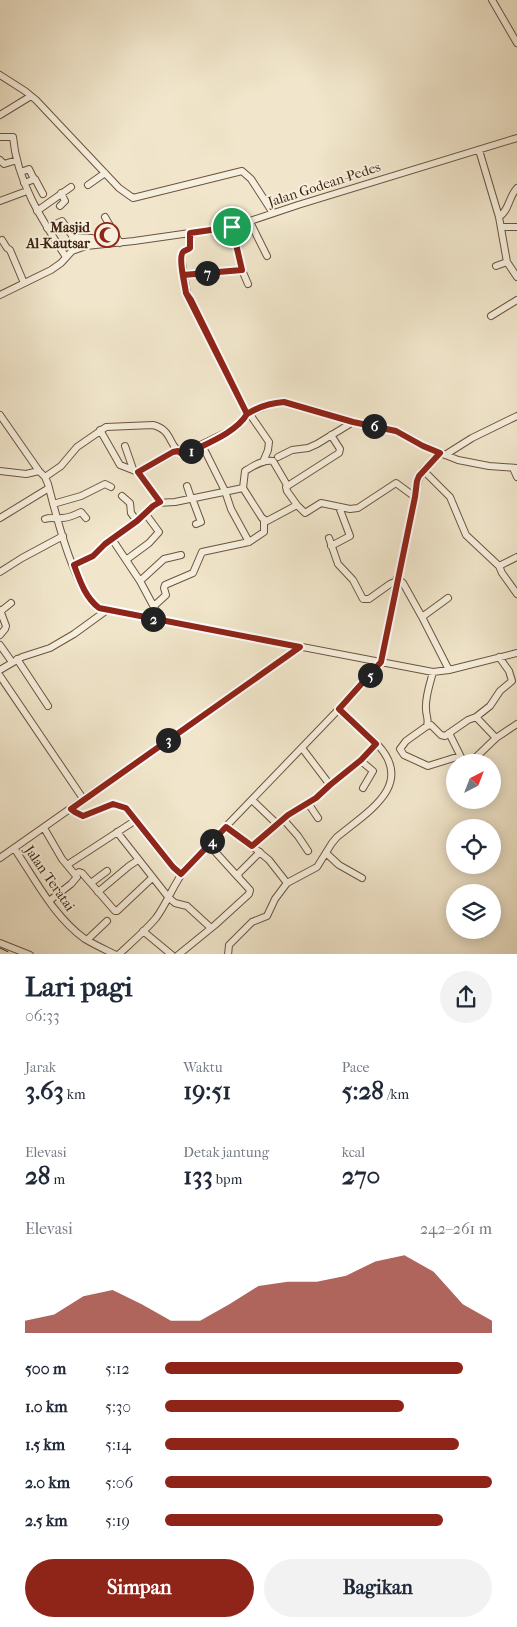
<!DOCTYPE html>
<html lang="id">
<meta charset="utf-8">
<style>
body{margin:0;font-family:"IM FELL French Canon",serif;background:#f2f2f3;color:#1f2937;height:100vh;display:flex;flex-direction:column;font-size:19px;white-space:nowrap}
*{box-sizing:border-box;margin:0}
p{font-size:16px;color:#747a83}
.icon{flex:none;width:28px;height:28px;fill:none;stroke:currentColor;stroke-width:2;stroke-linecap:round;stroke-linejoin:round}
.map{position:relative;height:954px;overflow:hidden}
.side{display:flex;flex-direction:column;background:#fff;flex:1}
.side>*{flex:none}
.needle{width:32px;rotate:42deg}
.fabs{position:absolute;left:446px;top:754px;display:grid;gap:10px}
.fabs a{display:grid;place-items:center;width:55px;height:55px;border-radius:50%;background:#fff;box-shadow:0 2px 12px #0003;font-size:25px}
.pin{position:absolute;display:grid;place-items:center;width:42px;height:42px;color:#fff;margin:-21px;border:2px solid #fff;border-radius:50%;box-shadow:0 1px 5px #0007}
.km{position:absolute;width:25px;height:25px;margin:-12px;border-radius:50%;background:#222;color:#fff;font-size:14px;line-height:25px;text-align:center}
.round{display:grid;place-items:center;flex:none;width:52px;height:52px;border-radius:26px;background:#f2f2f3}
.summary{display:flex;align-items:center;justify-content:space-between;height:85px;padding:0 25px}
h1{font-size:28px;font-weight:700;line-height:38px}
.stats{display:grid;grid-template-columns:repeat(3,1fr);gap:8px;height:85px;padding:5px 25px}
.stats div{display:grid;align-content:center}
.stats b{font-size:25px;font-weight:700}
.stats small{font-size:14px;font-weight:400}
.stats p{font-size:14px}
.chart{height:140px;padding:10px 25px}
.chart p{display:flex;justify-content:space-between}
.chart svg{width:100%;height:90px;margin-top:5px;fill:#8f2418;opacity:.7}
.primary-button{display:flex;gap:10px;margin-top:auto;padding:10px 25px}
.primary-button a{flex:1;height:58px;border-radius:30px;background:#8f2418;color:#fff;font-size:20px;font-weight:700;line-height:58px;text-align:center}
.primary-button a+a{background:#f2f2f3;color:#1f2937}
ul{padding:0 25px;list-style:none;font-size:16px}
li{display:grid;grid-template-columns:80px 60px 1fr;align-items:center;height:38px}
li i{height:12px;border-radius:6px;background:#8f2418}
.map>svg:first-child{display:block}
</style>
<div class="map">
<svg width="517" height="955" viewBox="0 0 517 955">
<rect width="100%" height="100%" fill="#f1e6cb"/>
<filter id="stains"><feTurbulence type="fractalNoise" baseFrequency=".004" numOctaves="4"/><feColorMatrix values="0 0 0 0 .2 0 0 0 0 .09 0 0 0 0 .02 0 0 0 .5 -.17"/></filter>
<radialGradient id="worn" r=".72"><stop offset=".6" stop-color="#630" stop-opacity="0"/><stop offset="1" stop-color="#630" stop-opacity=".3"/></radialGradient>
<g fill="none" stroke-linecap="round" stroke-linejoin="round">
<defs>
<path id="minor" d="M492,0l25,43
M0,75l25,16 11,9 83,88 14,10 109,-27 9,8 22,34
M0,115l31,-19
M0,137h13c4,45 29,83 53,120
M479,150l20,67
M0,160l4,4 13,-4
M21,172l8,-3 5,10
M24,183l11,-4 8,15
M88,185l17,-12
M517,188c-8,8 -8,23 -18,29l8,45 10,15
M0,201l27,-10
M60,206l5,-5 -4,-8
M37,211l34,-24
M105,217l15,26
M250,222l17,34
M232,227l10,43 6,14
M501,227h16
M47,228l15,-7 11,16 19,1 3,7
M190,233v15l-7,4 -2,4 6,37 60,121
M2,240l5,8 3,2 14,33
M496,266l11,-4
M183,275l59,-5
M0,295l51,-25 10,-7 11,-12 14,-5 48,-5 98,-14 66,-22 219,-67
M491,316l26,-16
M249,413l20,29 -1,8 -5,12
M0,415l39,56 6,6 3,7c8,31 26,106 51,124l334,64 16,-2 68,-17
M100,430l20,35 18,7 22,30
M202,445l23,46 6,18 18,33 15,-10v-12
M125,446l8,23
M445,455l27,-17 45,-22
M278,457l14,-7 16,-2 9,-4 36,-22
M513,468l4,9
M423,470l27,27 16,38 33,31 3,7 15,21
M0,471l26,3 13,-3
M138,472l35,-19 5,-2
M45,477l16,-11 16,-19 29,-20 47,-2c20,5 15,21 29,29l49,-24 8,-5 10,-12 25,-10 9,-1 70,20 43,9 27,15 35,14 31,6 28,2
M187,486l4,12
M243,488l19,30 5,3 30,-16 8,8 16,-10 29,6 8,-1 38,-25 19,14
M122,496l8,7 1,10 6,8
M192,498l9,24 -5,2
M53,504l28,-8 24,-12 6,3
M297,505l-10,-14 -1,-4 53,-34 1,-4 -9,-14
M0,518l49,-30
M45,519c6,-2 10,0 17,-1 7,0 13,-3 19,-6l5,6
M329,538l9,26 15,16 10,19h6l21,-15 7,-3
M112,539l28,42 15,28 9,12
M331,546l19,-10 -11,-29
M126,560l23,-17 10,-11 -14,-19
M74,565l19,-9 12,-12 32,-23 20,-18 18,-1 68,-14 2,-17c8,-5 19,-12 28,-10l14,24
M499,566l18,-9
M0,572l22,-14 41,-22
M397,578l6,5 19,34 27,53
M140,581l24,-22 17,-4
M154,606l12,-11 -2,-7 1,-3 28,-12 9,-21 47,-10
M0,610l6,16 -1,3 -5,6
M1,611l10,-8
M422,617l26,-19
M0,645l12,17
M17,659l31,47
M0,670l22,-13 28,-9 24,-14 33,-24
M0,676l84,124
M476,717l20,21
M427,726c2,-7 -1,-10 -1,-17 -1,-12 4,-25 7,-37
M449,733l13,26 5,3
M302,748l28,37
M460,756l-32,10 -24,-11 -4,-6 6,-8 21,-15 4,-1 10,10 4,1 23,-16 8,-3 14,-11 10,-15 12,-10 -3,-10 -10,-14
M361,761l12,10 -10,17
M469,762l3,-1 24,-23 21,-14
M252,800l25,24
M308,803l10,15
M71,809l4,3 8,4 30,-12 13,4 47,59 8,7
M283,819l15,17 10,15
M226,827l26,19 36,-31 28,-17 21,-19 24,-18 16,-17
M44,828l18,31 15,18 -6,7 -22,17
M117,832l52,66 6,5 12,3 24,22
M209,845l29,32
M252,846l17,14 18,23
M14,848c21,31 40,69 71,91 10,6 21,11 31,16
M326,853l13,12 23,13
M0,858l300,-211
M67,865l69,-45
M76,874l3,-2 3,1 33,38h2l35,-33
M91,883l16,-12
M98,892l31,-26 9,-6
M143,931l29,24
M87,940l20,-19
M0,943l30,12
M118,955c13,-12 27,-24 38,-37 12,-16 18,-36 31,-51l152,-158 42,-47 34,-165c3,-25 8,-26 25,-44
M178,955l37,-30 34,-31 1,-4 -11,-12 -1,-4 22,-22
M228,955l1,-10 23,-23 15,-6 8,-17 12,-16 30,-16 15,-24 5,-6c30,-25 79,-52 40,-93 -12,-12 -26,-22 -38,-35"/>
</defs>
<!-- minor casing -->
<use href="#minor" stroke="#6c543f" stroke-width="8"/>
<!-- minor -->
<use href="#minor" stroke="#f6efdd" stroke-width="6"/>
<!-- rail -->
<path stroke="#402410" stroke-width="1" stroke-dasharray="9 9" stroke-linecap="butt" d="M0,948l15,7"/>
</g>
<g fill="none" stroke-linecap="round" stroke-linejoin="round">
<defs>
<path id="route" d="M232,227l-42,6v15c-2,2 -5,2 -7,4 -5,5 2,34 3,41l61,121c-11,19 -42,30 -61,40h-4l-4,-3 -5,1 -35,20 22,30 -7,4 -16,15 -32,23 -12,12 -19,9c6,16 11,32 25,43l201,39 -229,162 4,3 8,4 30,-12 13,4 47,59 8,7 45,-47 26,19 36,-31 28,-17 14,-13 31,-25 15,-16 -37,-35 42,-47 34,-165 2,-16 2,-5 21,-23 -17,-7 -27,-15 -43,-9 -69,-20c-13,1 -26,5 -37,12l-56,-114 -5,-7 -3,-18 59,-5 -10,-43"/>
</defs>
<!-- route casing -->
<use href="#route" stroke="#fff" stroke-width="10"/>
<!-- route -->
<use href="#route" stroke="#8f2418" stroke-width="6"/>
</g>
<!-- icons -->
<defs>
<symbol id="mosque-ring" viewBox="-11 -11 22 22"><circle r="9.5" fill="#f6efdd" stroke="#8f2418" stroke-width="1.5"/><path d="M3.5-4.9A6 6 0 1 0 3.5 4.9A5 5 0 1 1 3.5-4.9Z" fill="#8f2418"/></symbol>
</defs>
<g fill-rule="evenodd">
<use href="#mosque-ring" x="93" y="221" width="28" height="28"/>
</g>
<g text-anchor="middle" stroke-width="4" stroke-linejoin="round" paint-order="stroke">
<!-- street labels -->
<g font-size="14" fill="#402410" stroke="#f6efdd">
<text transform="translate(324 184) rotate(-18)" y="5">Jalan Godean-Pedes</text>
<text transform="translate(50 878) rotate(55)" y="5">Jalan Teratai</text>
</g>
<!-- poi labels -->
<g font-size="14" font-weight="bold" fill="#402410" stroke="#f6efdd" text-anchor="end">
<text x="90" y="232">Masjid<tspan x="90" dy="16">Al-Kautsar</tspan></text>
</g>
</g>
<rect width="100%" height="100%" filter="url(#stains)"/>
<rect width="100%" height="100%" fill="url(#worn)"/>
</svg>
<div class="fabs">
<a><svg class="needle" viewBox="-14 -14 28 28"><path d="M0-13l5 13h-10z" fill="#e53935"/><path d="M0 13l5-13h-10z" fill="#747a83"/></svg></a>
<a><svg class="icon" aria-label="locate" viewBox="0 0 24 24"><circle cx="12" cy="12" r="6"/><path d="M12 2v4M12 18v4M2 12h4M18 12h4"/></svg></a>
<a><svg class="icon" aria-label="layers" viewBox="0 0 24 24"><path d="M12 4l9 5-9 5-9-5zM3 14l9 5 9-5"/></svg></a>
</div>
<div class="pin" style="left:232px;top:227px;background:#1e9e55"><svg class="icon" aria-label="arrive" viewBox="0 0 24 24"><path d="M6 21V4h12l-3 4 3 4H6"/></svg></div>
<b class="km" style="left:191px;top:451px">1</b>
<b class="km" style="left:153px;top:619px">2</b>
<b class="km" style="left:168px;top:740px">3</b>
<b class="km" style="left:212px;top:841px">4</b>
<b class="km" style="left:370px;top:675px">5</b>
<b class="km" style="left:374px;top:426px">6</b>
<b class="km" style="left:207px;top:273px">7</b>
</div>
<section class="side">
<div class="summary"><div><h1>Lari pagi</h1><p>06:33</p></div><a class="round"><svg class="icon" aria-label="share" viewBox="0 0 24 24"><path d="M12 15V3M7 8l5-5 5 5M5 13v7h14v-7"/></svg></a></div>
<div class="stats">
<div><p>Jarak</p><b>3.63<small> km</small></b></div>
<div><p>Waktu</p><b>19:51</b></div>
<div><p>Pace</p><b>5:28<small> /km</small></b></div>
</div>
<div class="stats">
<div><p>Elevasi</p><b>28<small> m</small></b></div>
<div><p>Detak jantung</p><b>133<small> bpm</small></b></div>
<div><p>kcal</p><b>270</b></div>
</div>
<div class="chart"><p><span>Elevasi</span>242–261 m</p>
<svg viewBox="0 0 160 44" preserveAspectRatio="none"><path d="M0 44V38L10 35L20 26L30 23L40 30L50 38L60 38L70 30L80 21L90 19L100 19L110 16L120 9L130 6L140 14L150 30L160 38V44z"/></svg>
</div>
<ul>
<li><b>500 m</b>5:12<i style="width:91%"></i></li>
<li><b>1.0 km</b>5:30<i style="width:73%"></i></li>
<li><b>1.5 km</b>5:14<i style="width:90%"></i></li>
<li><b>2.0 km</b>5:06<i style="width:100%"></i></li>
<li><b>2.5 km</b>5:19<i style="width:85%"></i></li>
</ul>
<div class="primary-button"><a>Simpan</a><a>Bagikan</a></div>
</section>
